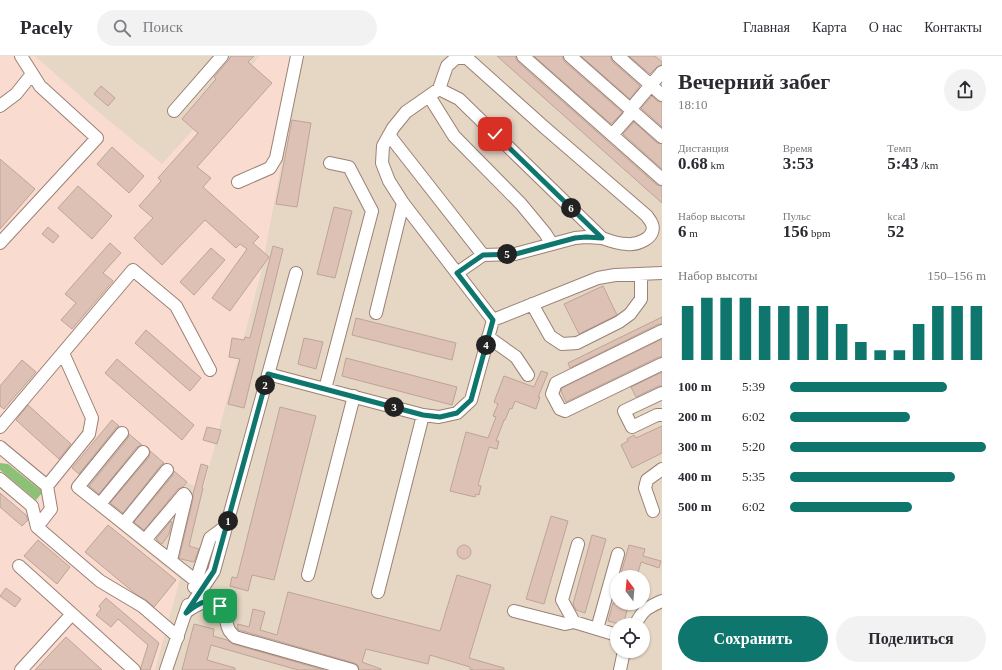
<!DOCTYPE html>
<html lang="ru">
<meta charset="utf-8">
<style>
body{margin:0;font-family:Georgia,serif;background:#f2f2f3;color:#2b2b33;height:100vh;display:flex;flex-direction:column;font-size:15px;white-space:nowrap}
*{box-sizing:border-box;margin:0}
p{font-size:13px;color:#7c7c81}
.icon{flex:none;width:22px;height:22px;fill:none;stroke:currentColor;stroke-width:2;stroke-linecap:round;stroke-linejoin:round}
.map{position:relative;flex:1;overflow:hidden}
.drawer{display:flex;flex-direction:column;background:#fff;width:340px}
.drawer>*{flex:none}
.needle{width:26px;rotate:344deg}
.fabs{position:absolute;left:610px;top:514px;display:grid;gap:8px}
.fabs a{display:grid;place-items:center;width:40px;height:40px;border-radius:50%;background:#fff;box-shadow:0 1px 3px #0004;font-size:20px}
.pin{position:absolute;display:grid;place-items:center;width:34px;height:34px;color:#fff;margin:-17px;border-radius:8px;box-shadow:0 2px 6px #0006}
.km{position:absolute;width:20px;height:20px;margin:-10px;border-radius:50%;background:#222;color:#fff;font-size:11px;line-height:20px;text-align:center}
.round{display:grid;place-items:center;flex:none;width:42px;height:42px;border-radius:21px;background:#f2f2f3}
.summary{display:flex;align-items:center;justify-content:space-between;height:68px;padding:0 16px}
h1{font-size:22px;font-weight:600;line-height:30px}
.stats{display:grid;grid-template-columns:repeat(3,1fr);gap:6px;height:68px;padding:4px 16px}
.stats div{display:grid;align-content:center}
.stats b{font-size:17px;font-weight:600}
.stats small{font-size:11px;font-weight:400}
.stats p{font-size:11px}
.chart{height:112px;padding:8px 16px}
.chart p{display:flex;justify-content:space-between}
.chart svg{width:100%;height:72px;margin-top:4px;stroke:#0f766e;stroke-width:6}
.action{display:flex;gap:8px;margin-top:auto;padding:8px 16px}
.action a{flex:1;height:46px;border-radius:24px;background:#0f766e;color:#fff;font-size:16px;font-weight:600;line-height:46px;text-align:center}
.action a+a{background:#f2f2f3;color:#2b2b33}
ul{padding:0 16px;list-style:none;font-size:13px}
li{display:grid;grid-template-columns:64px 48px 1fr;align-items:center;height:30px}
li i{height:10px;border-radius:5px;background:#0f766e}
header{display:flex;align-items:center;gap:24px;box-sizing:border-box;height:56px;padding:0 20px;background:#fff;border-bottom:1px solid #e1e1e2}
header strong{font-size:19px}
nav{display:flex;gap:22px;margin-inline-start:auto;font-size:14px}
.search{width:280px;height:36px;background:#f2f2f3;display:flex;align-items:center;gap:10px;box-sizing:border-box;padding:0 14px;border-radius:22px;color:#7c7c81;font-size:15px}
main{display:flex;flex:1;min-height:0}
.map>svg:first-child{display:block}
</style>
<header>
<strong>Pacely</strong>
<div class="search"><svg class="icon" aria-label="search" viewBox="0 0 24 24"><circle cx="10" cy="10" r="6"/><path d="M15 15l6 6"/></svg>Поиск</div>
<nav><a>Главная</a><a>Карта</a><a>О нас</a><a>Контакты</a></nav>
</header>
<main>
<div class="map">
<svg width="662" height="614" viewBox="0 0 662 614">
<rect width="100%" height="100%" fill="#f9dccf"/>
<!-- industrial -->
<path fill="#e6d6c4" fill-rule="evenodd" d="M35,0h225l-98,108 -67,-55z
M302,0h360v614h-507l25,-91 -111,-91 12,-13 -9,-7 40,-48 75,62 7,4 9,2 -1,5 58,-216zM617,521h26v26h-26zM617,569h26v26h-26z"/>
<!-- green -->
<path fill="#8dc276" d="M0,407l8,1 35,28 -7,8 -36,-30z"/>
<!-- building -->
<path fill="#ddc1b5" stroke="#bea397" d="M231,0h23l-6,6 24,21 -75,84 14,11 -8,9 56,50 -6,6 16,14 -39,54 -18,-13 35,-49 -7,-5 -4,4 -31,-28 -43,45 -28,-27 19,-20 -14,-12 22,-25 -3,-3 40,-45 -16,-14 34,-40 -2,-2 14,-16z
M497,0h19v3l2,3 139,123 5,1v17z
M534,0h29v3l2,3 57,50v1l-11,11z
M581,0h30v3l2,3 27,24 -10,13z
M629,0h26l7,6v3l-5,2 -7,7z
M101,30l14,12 -7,8 -14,-12z
M652,40l5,5 5,1v25l-21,-19z
M292,64l19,3 -14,84 -21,-3z
M634,66l23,21 5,1v25l-39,-35z
M112,91l32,29 -15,17 -32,-29z
M0,103l35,30 -35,40z
M78,130l34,30 -20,23 -34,-31z
M334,151l18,4 -17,67 -18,-4z
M48,171l11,9 -6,7 -11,-9z
M110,187l11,10 -18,20 10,8 -41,48 -11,-9 15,-17 -11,-9z
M273,190l10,3 -39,159 -16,-4 12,-45 -11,-2 3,-19 12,2 1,-3 5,1z
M211,192l14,12 -31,35 -14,-13z
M603,230l14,29 -38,19 -15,-30z
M662,261v7h-3l-89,44 -2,-5z
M356,262l100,25 -4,17 -100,-25z
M146,274l55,48 -11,13 -55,-48z
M304,282l19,4 -7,27 -18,-5z
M662,283v18h-3l-93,45 -5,-11 1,-3z
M346,302l111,29 -5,18 -110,-29z
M117,303l77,66 -12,15 -77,-67z
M22,304l14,12 -32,37 -4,-3v-20z
M541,315l7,2 -10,24h2l-4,12 -21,-8 -3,8 -2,-1 -5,12h-1l-8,21h3l-2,8 -8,-2 -11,38 3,1 -2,9 -3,-1 -1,3 -25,-6 16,-59 22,6 8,-21 -3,-1 5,-12 -4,-2 10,-26 30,11z
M662,316v14h-3l-23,11 -5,-10z
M28,349l43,39 -12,15 -43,-39z
M280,351l36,9 -42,164 -22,-5 -4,16 -18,-5 2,-9 5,1z
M112,364l7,6 -3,2 -37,46 -7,-6z
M662,370v27l-30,15 -11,-23 7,-4 -1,-2 7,-4 2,3z
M207,371l14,3 -4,14 -14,-4z
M129,378l13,11 -5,2 -38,47 -10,-8 39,-48z
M150,395l14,12 -3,2 -38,48 -13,-10 39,-46z
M201,408l7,2 -6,22h1l-14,58 10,3 -5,13 -13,-3 -2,-1 14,-59v-5z
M174,415l13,11 -4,5 -5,2 -34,41 -10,-8 39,-47z
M0,437l26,22 2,5 -6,6 -22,-19z
M551,460l17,5 -24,83 -18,-5z
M171,465l1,1 -3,12 -7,10 -6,-5z
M108,469l68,55 -22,27 -8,-7 -9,-5 -52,-43z
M592,479l14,4 -21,74 -9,-3 -3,-6z
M38,484l32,27 -13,17 -33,-28z
M457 496a7 7 0 1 1 14 0a7 7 0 1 1-14 0Z
M629,489l16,4 -2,7 18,5 -2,7 -18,-6 -4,15h-17z
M457,519l34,10 -22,73 35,10v2h-30l-4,-1v-2l-40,-12 -2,9 -62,-15 -4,13 19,7v1h-22l-1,-5 -4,-2 -115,-33 -2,-2 1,-4 11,3 4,-18 12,3 -5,18 17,5 11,-43 152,39z
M6,532l15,11 -6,8 -15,-11z
M106,542l53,45 -9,27h-9v-3l7,-22 -30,-26 -7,8 -15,-12 5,-6 -2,-3z
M613,547h16l-6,22 -15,-4z
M194,568l20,5 -1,7 14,4 6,4 91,26h-26l-87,-25 -4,15 28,8v2h-53z
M66,581l36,33h-67z"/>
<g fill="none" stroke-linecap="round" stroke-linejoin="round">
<defs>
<path id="minor" d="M523,0l139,123
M570,0l92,81
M618,0l44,39
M439,33l20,10 143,139c8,3 16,6 25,6 10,1 30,-6 25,-20 -1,-3 -4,-6 -5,-8l-103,-89 -77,-69h-11l-9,8 -8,23 -33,23 -13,16 -10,18 -1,17 7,18 14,22 90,117 105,-42 17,-3 47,-2
M429,40l25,40 67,68 24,29 7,11
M0,50l16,-12 16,-20
M174,55l48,-55
M389,79l94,120
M612,79l16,-18 6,-12 28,-33
M238,126l32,-14 6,-10 21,-102
M0,187l97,-105 -57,-52 -19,-30
M457,217l26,-18 32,-1 60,-16 11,-1 16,1
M532,248l18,32 12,8 15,-1 42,-21 11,-8 11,-15v-25
M376,257l27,-110
M662,275l-106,52 -4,11 8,15 5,2 97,-47
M488,281l28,20 12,18
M268,318l155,41 -45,177
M325,333l47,-178 -23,-44 -19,-4
M662,337l-38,18 8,16 25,-12h5
M423,359l16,2 18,-4 14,-13 22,-80
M0,371l133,-157 43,36 34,64
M122,377l-44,54 118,94
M0,391l47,39 4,23 -14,18
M0,423l32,27 5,21 63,54 42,25 36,31
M47,430l42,-52 3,-16 -29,-65
M100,448l43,-52
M653,455l-8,-23 2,-8 15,-11
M124,467l43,-53
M145,484l39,-46 2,3 -15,63
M578,488l-16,56 12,22 43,13
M19,510l115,104
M308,519l46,-179
M194,531l16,-49 16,-12
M189,554c11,-8 26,-14 34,2 3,5 3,12 6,18 1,2 4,5 6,7l117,33
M514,555l51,13 9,-2
M186,557l28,-42 82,-298
M635,569c8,-15 11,-17 27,-24
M597,573l21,-75
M21,614l51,-56
M166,614l22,-65
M620,614l4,-19"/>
</defs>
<!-- minor casing -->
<use href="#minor" stroke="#9b8176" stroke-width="14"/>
<!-- minor -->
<use href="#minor" stroke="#fff" stroke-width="12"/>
</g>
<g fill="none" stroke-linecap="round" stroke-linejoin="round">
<defs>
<path id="route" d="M220,550c-15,-9 -22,-2 -34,7l28,-42 54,-197 155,41 17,2 17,-4 14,-13 22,-80 -36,-47 26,-18 33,-1 59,-16 11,-1 16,1 -107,-104"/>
</defs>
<!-- route casing -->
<use href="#route" stroke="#fff" stroke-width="8"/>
<!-- route -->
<use href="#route" stroke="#0f766e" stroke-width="5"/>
</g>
</svg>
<div class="fabs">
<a><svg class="needle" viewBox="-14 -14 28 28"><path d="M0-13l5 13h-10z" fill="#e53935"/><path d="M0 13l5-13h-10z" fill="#7c7c81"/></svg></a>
<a><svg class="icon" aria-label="locate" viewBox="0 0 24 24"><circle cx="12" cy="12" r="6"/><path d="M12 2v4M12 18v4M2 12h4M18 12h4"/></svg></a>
</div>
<div class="pin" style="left:220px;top:550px;background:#1e9e55"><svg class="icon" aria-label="arrive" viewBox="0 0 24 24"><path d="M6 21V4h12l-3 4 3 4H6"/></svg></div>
<div class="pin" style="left:495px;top:78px;background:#d93025"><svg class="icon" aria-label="check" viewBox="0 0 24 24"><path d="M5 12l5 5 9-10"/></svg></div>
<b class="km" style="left:228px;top:465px">1</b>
<b class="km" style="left:265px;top:329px">2</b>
<b class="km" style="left:394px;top:351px">3</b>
<b class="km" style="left:486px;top:289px">4</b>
<b class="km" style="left:507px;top:198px">5</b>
<b class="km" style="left:571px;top:152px">6</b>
</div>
<section class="drawer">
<div class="summary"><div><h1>Вечерний забег</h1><p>18:10</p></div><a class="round"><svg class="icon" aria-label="share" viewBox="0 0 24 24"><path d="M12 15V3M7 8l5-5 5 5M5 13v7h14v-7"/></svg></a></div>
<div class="stats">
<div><p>Дистанция</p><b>0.68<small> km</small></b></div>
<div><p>Время</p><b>3:53</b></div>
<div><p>Темп</p><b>5:43<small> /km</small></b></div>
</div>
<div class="stats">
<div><p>Набор высоты</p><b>6<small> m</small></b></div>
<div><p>Пульс</p><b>156<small> bpm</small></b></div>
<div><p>kcal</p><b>52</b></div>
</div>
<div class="chart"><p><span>Набор высоты</span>150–156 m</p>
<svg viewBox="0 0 160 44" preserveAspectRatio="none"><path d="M5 44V11M15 44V6M25 44V6M35 44V6M45 44V11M55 44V11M65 44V11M75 44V11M85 44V22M95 44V33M105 44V38M115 44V38M125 44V22M135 44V11M145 44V11M155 44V11"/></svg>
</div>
<ul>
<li><b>100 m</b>5:39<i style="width:80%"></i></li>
<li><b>200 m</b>6:02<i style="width:61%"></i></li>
<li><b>300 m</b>5:20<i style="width:100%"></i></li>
<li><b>400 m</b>5:35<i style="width:84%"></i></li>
<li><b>500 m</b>6:02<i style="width:62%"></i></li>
</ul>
<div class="action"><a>Сохранить</a><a>Поделиться</a></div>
</section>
</main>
